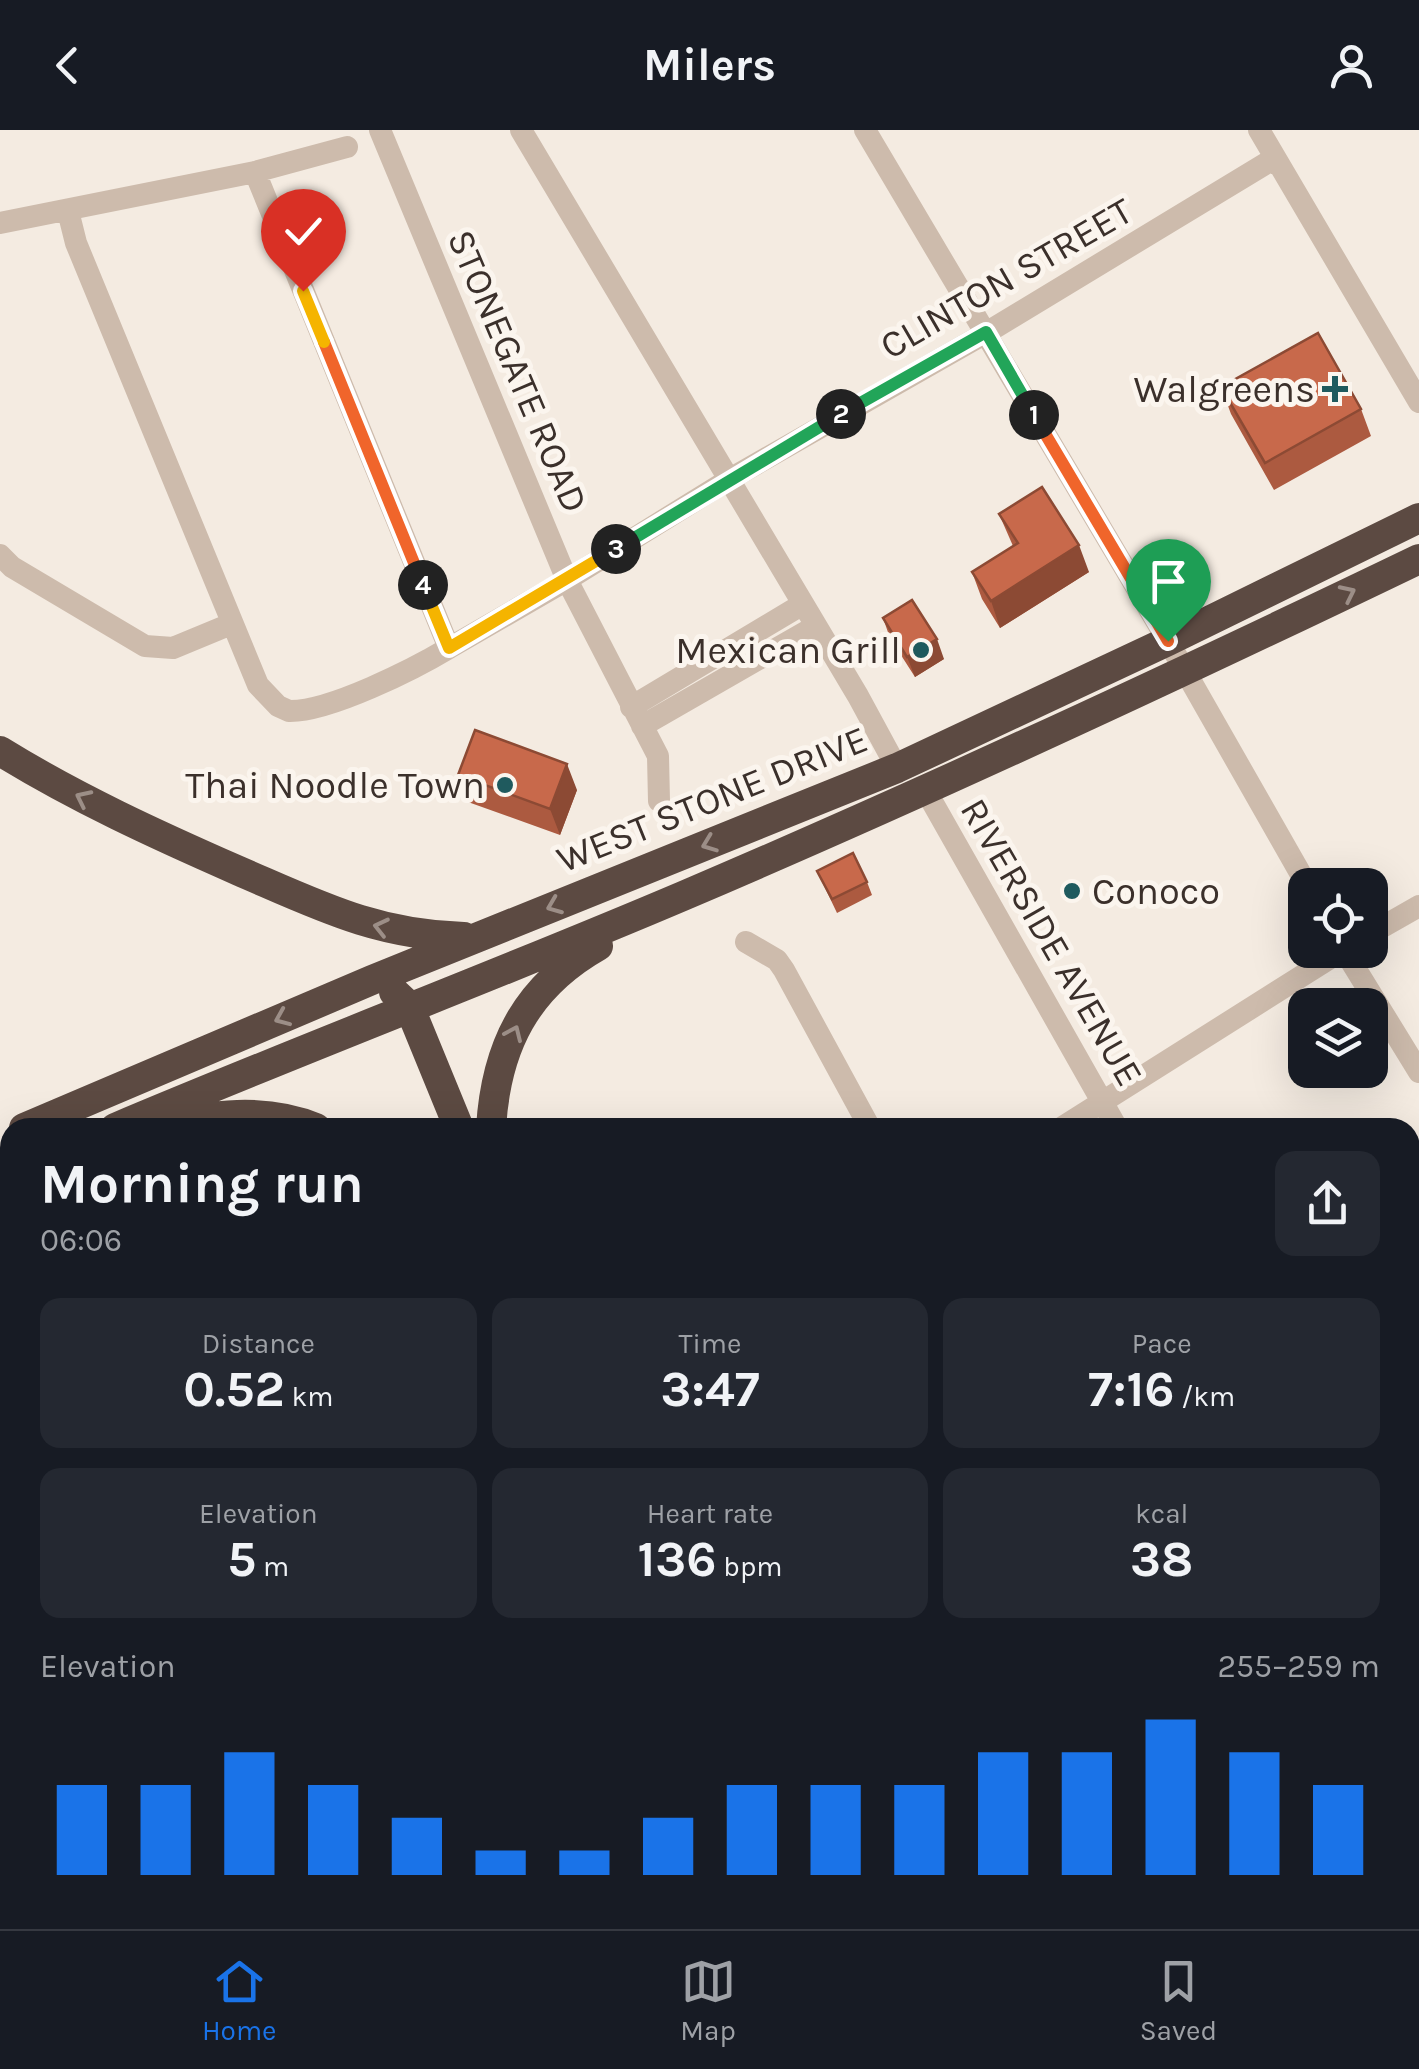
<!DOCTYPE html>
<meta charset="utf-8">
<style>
body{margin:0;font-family:Karla,sans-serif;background:#242831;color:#f1f3f6;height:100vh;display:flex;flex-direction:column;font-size:38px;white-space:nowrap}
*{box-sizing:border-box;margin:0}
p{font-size:32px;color:#9ea1a6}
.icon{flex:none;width:55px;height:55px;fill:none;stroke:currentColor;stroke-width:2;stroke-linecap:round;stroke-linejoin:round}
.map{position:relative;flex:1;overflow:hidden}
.details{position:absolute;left:0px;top:988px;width:1420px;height:812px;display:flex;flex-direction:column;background:#171b24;border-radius:30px 30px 0 0;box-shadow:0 10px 40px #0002}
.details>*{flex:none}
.fabs{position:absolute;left:1288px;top:738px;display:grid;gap:20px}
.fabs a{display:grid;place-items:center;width:100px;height:100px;border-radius:20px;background:#171b24;box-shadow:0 10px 40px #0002;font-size:50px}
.pin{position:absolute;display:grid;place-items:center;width:85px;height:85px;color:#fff;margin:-102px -42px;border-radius:50% 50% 50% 0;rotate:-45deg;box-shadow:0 0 10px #0007}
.pin .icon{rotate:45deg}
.km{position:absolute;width:50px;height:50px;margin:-25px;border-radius:50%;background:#222;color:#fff;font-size:28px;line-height:50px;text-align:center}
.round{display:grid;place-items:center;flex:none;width:105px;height:105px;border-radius:20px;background:#242831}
.summary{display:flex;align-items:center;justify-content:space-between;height:170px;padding:0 40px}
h1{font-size:55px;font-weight:700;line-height:75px}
.figures{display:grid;grid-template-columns:repeat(3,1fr);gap:15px;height:170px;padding:10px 40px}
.figures div{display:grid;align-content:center;border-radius:20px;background:#242831;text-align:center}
.figures b{font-size:50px;font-weight:700}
.figures small{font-size:28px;font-weight:400}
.figures p{font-size:28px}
.chart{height:280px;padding:20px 40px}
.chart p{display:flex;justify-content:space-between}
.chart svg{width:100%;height:180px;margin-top:10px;stroke:#1a73e8;stroke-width:6}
header{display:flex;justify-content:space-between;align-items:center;height:130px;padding:0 40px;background:#171b24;font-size:45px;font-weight:700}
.menu{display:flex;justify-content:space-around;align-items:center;height:140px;border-top:2px solid #363941;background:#171b24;font-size:28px;color:#9ea1a6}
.menu a{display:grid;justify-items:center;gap:5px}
.menu .current{color:#1a73e8}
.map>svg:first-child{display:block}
</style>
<header><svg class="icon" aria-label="back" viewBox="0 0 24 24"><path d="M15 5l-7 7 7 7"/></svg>Milers<svg class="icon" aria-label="person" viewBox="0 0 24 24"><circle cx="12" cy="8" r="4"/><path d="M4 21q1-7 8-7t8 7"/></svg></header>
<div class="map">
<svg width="1419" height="1799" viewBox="0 0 1419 1799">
<rect width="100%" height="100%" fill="#f4ebe1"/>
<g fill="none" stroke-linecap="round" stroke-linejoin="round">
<!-- minor -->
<path stroke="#cdbbac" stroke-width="22" d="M380,0l187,450 91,176 1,45
M521,0l337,566 39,72
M865,0l303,511 139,244
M1259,0l160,272
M255,42l194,476 118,-68 161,-100 258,-147 289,-175
M68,81l8,32 182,442 20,21 11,5c40,1 125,-42 160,-63
M0,93l255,-51 92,-25
M0,425l12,12 133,79 28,2 58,-24
M631,577l172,-103
M642,596l174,-100
M926,661l191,337
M1370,804l49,-28
M746,812l31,18 7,10 86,158
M1344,820l75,122
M1061,998l282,-178
M1410,1251l9,-6
M1410,1298l9,-1
M1410,1447l9,-15
M1410,1642l9,16
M1410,1720l9,-4
M324,1799l16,-9"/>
<!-- major -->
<path stroke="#7d675c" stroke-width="25" d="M1410,1748l9,1
M1410,1771l9,-1
M930,1799l7,-9
M963,1799l9,-9"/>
<!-- highway -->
<path stroke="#5c4a42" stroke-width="30" d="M0,621c76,47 157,84 239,120 79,34 137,64 225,66
M394,862l15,14 50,122
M24,998l348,-148 525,-212 271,-127 251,-123
M115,998c189,-80 380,-152 568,-232 249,-106 493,-220 736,-337
M158,998c52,-14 107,-21 158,0
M491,998c5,-82 35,-141 107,-182
M0,1046l10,-4
M0,1161l10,40
M0,1413l10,54
M47,1790l1,9
M104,1790l1,9
M155,1799l2,-9"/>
</g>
<!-- wall -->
<path fill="#ac5a40" d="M1221,257l140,22 10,27 -97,54 -43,-76z
M999,384l90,58 -89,56 -18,-29 -10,-27 41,-26z
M883,488l61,41 -29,18 -25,-39z
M458,645l119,15 -17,45 -92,-33z
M817,741l50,11 5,13 -35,18z"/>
<!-- shaded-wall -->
<path fill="#8c4a34" d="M1079,415l10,27 -89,56 -9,-27z
M937,509l7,20 -29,18 -8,-20z
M567,634l10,26 -17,45 -10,-26z"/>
<!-- building -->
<path fill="#c8694b" stroke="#8c4a34" stroke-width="2.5" d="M1318,203l43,76 -96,54 -44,-76z
M1042,357l37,58 -88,56 -19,-29 46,-29 -19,-29z
M912,470l25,39 -30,18 -24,-39z
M475,600l92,34 -17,45 -92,-34z
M853,723l14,29 -35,17 -15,-28z"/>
<!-- one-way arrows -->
<defs><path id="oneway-chevron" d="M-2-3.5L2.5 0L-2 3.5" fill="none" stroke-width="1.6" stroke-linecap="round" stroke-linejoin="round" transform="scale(2.5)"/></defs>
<g stroke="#9c8e87">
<use href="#oneway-chevron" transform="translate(1348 463) rotate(-26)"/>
<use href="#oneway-chevron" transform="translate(83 668) rotate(-154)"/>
<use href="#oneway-chevron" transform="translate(709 714) rotate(159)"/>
<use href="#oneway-chevron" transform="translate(554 776) rotate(158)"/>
<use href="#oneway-chevron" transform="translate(381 797) rotate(-167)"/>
<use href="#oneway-chevron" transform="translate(282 888) rotate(157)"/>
<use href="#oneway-chevron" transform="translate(514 903) rotate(-66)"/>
</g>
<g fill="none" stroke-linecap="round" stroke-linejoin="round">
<defs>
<path id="split-1" d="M1034,285l134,226"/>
<path id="split-2" d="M841,284l145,-82 48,83"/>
<path id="split-3" d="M616,419l225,-135"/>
<path id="split-4" d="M423,455l26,63 167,-99"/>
<path id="split-5" d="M324,212l99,243"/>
<path id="split-6" d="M303,161l21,51"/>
</defs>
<!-- split-1 casing -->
<use href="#split-1" stroke="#fff" stroke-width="20"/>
<!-- split-2 casing -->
<use href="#split-2" stroke="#fff" stroke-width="20"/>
<!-- split-3 casing -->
<use href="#split-3" stroke="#fff" stroke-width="20"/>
<!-- split-4 casing -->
<use href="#split-4" stroke="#fff" stroke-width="20"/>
<!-- split-5 casing -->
<use href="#split-5" stroke="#fff" stroke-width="20"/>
<!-- split-6 casing -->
<use href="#split-6" stroke="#fff" stroke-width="20"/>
<!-- split-1 -->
<use href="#split-1" stroke="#f0652b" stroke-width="12"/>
<!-- split-2 -->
<use href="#split-2" stroke="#22a559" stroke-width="12"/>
<!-- split-3 -->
<use href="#split-3" stroke="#22a559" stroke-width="12"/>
<!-- split-4 -->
<use href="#split-4" stroke="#f5b400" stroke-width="12"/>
<!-- split-5 -->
<use href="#split-5" stroke="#f0652b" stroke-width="12"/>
<!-- split-6 -->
<use href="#split-6" stroke="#f5b400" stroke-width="12"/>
</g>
<!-- markers -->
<g fill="#1f5a5e" stroke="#fbf5ee" stroke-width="4">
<path d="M1330 244h10v10h10v10h-10v10h-10v-10h-10v-10h10z"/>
<circle cx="921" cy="520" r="10"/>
<circle cx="505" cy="655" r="10"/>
<circle cx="1072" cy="761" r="10"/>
</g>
<g text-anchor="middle" stroke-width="10" stroke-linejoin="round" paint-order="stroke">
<!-- street labels -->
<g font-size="38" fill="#3b302b" stroke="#fbf5ee">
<text transform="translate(1006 148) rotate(-30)" y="13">CLINTON STREET</text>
<text transform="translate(518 241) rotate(67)" y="13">STONEGATE ROAD</text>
<text transform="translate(712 669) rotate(-22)" y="13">WEST STONE DRIVE</text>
<text transform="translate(1052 812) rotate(60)" y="13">RIVERSIDE AVENUE</text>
</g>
<!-- poi labels -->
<g font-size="38" fill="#3b302b" stroke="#fbf5ee" text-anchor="end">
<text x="1315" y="272">Walgreens</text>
<text x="901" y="533">Mexican Grill</text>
<text x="485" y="668">Thai Noodle Town</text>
<text x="1092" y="774" text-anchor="start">Conoco</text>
</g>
</g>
</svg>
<div class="fabs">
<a><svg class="icon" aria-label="locate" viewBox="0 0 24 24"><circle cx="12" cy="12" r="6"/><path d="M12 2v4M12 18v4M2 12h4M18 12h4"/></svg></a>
<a><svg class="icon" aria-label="layers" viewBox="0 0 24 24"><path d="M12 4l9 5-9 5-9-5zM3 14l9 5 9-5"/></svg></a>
</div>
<div class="pin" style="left:1168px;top:511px;background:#1e9e55"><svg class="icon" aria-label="arrive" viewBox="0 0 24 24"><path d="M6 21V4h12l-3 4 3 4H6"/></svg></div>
<div class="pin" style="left:303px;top:161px;background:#d93025"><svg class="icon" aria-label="check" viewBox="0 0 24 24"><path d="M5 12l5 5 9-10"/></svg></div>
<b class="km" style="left:1034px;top:285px">1</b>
<b class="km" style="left:841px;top:284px">2</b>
<b class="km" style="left:616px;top:419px">3</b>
<b class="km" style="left:423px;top:455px">4</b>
<section class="details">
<div class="summary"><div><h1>Morning run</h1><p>06:06</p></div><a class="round"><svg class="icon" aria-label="share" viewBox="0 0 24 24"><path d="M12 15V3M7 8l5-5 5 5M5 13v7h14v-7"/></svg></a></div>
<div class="figures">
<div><p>Distance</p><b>0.52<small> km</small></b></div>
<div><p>Time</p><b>3:47</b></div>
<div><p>Pace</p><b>7:16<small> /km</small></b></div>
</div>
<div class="figures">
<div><p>Elevation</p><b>5<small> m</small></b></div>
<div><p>Heart rate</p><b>136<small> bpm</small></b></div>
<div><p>kcal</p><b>38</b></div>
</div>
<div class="chart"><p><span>Elevation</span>255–259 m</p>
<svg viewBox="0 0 160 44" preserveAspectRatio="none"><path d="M5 44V22M15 44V22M25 44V14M35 44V22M45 44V30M55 44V38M65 44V38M75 44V30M85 44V22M95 44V22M105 44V22M115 44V14M125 44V14M135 44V6M145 44V14M155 44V22"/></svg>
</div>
</section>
</div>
<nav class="menu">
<a class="current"><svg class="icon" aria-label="home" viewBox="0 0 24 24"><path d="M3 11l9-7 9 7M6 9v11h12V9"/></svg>Home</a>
<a><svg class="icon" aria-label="map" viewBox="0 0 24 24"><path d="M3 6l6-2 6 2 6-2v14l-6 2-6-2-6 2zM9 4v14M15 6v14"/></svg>Map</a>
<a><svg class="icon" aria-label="saved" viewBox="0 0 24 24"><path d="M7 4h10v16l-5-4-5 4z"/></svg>Saved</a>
</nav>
